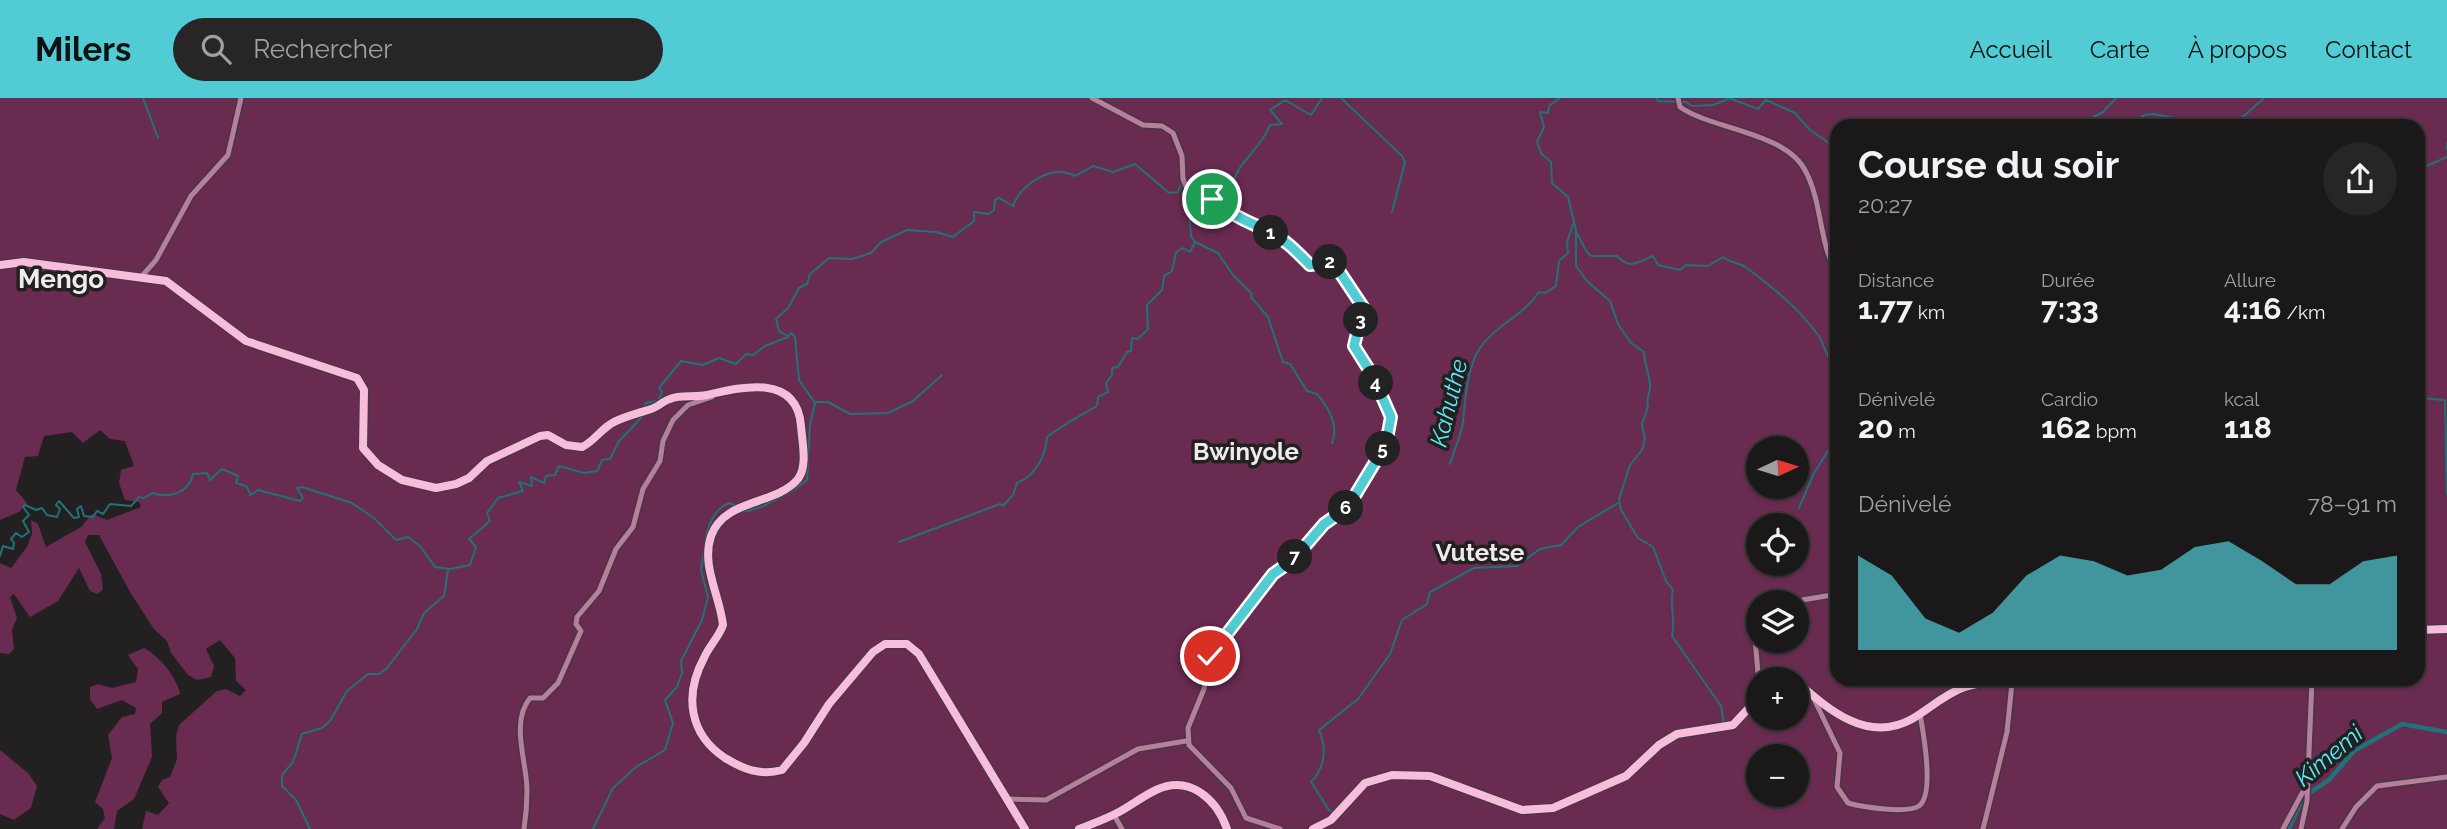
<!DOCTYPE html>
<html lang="fr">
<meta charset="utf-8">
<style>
body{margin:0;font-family:Raleway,sans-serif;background:#272526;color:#f1f3f6;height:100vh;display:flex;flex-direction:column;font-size:26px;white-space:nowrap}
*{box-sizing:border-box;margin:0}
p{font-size:23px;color:#9fa0a2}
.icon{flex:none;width:38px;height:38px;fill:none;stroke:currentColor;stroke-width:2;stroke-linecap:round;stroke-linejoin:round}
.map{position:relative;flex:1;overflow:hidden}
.side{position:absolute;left:1830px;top:21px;width:595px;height:567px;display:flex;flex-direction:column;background:#1a1819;border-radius:21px;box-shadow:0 2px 5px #0004,0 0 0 2px #383738}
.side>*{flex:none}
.needle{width:46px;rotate:86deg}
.fabs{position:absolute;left:1746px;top:338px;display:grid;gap:14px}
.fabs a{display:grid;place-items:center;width:63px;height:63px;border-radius:50%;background:#1a1819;box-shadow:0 2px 5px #0004,0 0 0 2px #383738;font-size:35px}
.pin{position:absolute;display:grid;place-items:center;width:60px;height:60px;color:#fff;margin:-30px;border:4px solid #fff;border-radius:50%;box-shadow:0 2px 7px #0007}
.km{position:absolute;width:35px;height:35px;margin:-18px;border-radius:50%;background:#222;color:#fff;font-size:19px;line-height:35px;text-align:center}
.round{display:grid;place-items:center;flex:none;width:74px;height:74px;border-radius:37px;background:#272526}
.head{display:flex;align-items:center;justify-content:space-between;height:119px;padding:0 28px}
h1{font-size:38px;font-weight:700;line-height:52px}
.stats{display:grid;grid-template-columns:repeat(3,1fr);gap:10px;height:119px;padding:7px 28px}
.stats div{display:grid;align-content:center}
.stats b{font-size:30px;font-weight:700}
.stats small{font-size:19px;font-weight:400}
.stats p{font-size:19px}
.chart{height:196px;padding:14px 28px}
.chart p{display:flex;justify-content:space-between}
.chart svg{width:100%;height:126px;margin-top:7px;fill:#51ccd4;opacity:.7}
header{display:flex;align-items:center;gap:42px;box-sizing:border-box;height:98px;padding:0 35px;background:#51ccd4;color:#111}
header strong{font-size:33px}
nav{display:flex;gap:38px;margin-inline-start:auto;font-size:24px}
.search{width:490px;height:63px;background:#272526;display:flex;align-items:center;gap:18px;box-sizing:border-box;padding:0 24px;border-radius:38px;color:#9fa0a2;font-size:26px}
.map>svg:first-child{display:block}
</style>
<header>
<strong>Milers</strong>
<div class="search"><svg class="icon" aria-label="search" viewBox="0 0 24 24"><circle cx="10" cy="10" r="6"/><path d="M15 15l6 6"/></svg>Rechercher</div>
<nav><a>Accueil</a><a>Carte</a><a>À propos</a><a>Contact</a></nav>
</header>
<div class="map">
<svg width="2447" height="731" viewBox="0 0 2447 731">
<rect width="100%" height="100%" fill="#232021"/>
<!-- green -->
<path fill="#692b50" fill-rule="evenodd" d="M0,0h2447v731h-2305l4,-18 12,4 11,-12 -11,-16 4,-7 8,-3 7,-18 -1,-23 3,-11 38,-34 9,-2 14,7 6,-6 -10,-9 -1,-23 -15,-18 -14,9 8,17 -3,11 -14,3 -9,-5 -17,-22 -4,-12 -13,-12 -24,-37 -31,-57h-11l-3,7 16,32 2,15 -5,5 -8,-3 -11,-23 -21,33 -28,16 -16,-23 -4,3 7,21 -5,12 2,19 -5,5 -9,-1v-90l11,5 16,-21 5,-13 -1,-14 7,4 8,23 35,-20 11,-13 15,6 34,-13 -2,-5 -14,-2 -6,-17 2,-13 13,-4 -9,-25 -15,-2 -10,-9 -17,13 -11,-11 -28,4 -6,20 -13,1 -9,33 11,13 -8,9 -19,8zM1838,28h580v553h-580zM1759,350h38v38h-38zM1759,427h38v39h-38zM1759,504h38v38h-38zM1759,581h38v39h-38zM1759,658h38v38h-38z
M144,550c15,8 33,29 36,46l-18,8v11l-12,11 2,33 -18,42 -17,12 -3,18h-17l8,-11 -2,-9 -8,-7 17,-44 -4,-23 14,-18 13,-3 1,-6 -14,-8 -25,9 -7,-10v-12l8,-3 14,4 24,-6 2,-13 -10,-14z
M0,652l28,23 9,13 -6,22 -17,12 -14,-6z"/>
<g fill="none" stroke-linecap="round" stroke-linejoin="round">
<!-- stream -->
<path stroke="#1f7378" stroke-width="2" d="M143,0l15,40
M1341,0l61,58 3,6 -13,50
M1560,0l-11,8 -1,7 -8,-1 4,15 -7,15 4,11 10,9 1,21 16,14 8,33v36l11,15 23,20 8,23 13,19 13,9c0,12 5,20 6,33 1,9 -5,13 -2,22l-6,17 3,16 -3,10 -12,15 -11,34 2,11 17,28 15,9 13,34 7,9c-4,15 3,28 -1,46l49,70 3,17
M1657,0l1,3 28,1 6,4 21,-1 15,-6
M1729,0l29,11 8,-9 29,13 15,17 28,19
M2091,28l-3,-6 15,-8 13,-14
M2132,28l12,-11 10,-1 59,12
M2223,28l15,-5 26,-23
M2447,45v6
M2418,72l29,-13
M1187,82l8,-1 14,6 12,-5h13c5,-18 27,-32 36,-55l12,-1 -12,-14 15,-10 26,15 11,-17
M1192,95l12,-8
M1189,99l-6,9 6,8 2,22 4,6 23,11 15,22 19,19 -1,3 17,20 15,45 7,2 17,27 10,3c11,13 22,32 15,49
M1576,134c18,31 6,23 41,24 14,15 22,5 36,0l5,9 22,5 6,-5 22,1 15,-9c8,6 18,6 24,11 26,20 52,40 71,67 7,10 9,28 20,31
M2418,290l2,10 25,2 2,94
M814,304h14l22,12 38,-1 25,-12 29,-26
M645,308l1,-3 12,-2 4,-9 -3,-4 22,-27 22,4 16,-7 17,6 10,-10 7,1 12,-9 23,-9
M1450,366c4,-13 11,-29 13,-42 2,-22 4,-50 14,-69 15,-27 46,-36 62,-61l6,1 11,-7 3,-25 9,-8 -1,-11 6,-18
M1799,410l15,-35 19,-30v-31l5,-19
M741,413c14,3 54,-21 66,-31l3,-55 5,-22 -16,-23 -4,-43 -3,-4 -4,3 -9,-5 -3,-12 12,-11 11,-20 8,-4 3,-10 19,-16 23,1 19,-6 10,-11 26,-12 29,2 17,5 21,-16v-9l15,2 5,-4 1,-10 4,-2 14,8c8,-23 40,-42 62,-30l18,-10 20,6 22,-8 34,29 9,-1 4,-11
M899,444l101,-38 3,2 10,-11 4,-12c18,-7 29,-27 30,-46 17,-13 34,-22 50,-31l1,-9 10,-5 -2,-9 6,-8v-7l6,-1 9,-15 4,-1 1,-13 6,1 10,-10 -1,-24 15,-15 2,-14 8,-5 4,-19 7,-4 7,4 5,-10
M705,446c2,-16 9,-37 25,-41l8,4
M0,458l3,-10 10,3 1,-6 -3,-4 5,-6 6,4 7,-5 -6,-11 6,-6 -6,-8 2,-2 11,5 6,-2 5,7 10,2 3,-8 -4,-4 3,-4 15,17 5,-1 -2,-8 4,-3 3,10 9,1 4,-6 6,3 7,-10 21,2 8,-9 5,1 9,-5c16,6 36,0 40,-19l14,-1 3,7 12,-11 16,7 -2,7 10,3 5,9 7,-5 42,11 3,-3 -6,-10 5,-1 50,16 22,15 22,22 12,-3 12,9 15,21 15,2 20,-4 6,-18 -7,-8 21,-18 -3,-8 11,-15 25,-7 -4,-9 13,4 -1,-9 13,6 2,-7 9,-1 4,-9 25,7 13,-2 5,-11 8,-1 9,-18 25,-26
M1333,714l-4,-2 -18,-28c14,-14 16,-34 8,-52l39,-31 32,-45 12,-34 25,-16 3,-12 44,-24 43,-2 23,-17 21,-4 17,-18 40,-24
M310,731l-14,-29 -14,-14v-11l11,-13 9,-28 20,-6 8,-7 17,-30 21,-17h11l7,-5 31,-40 7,-16 20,-17 4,-26
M593,731l20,-41 23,-21 29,-17 8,-27 -8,-23 12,-13 5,-14 -1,-12 21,-41 6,-23 -7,-27 3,-18"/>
<!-- river -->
<path stroke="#1f7378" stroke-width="4.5" d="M2289,731l14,-32 26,-17 25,-29 48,-27 45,8"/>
<defs>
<path id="secondary" d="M1092,0l51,27 19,1 11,7 9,23 1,23 8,20 27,-1 26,24 45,22 21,21 23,-3 30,45 -9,39 18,30 19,41 -5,27 -38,63 -24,17 -31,36 -20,14 -63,82 -6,33 -16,39 1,17 42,43 15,30 34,11
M1678,0l2,9c33,23 107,25 126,65 17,33 12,70 32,103
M142,178l14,-16 35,-64 37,-41 13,-57
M1790,504l48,-8
M1759,511l-5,1 -1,7 6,67
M1814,601l26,54 -3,34 11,16c14,4 59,11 71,3 16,-12 4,-75 1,-92
M1008,701l38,1 92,-51 48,-8
M1114,717l8,14
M524,731c2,-13 3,-26 3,-39 0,-28 -17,-67 3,-92h13l15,-15 23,-52 -5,-7 1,-7 22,-26 17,-42 17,-22 10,-38 17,-28 3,-20 10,-21 15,-15 24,-8
M1983,731l24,-97 5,-49
M2283,731l24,-45
M2301,731l6,-28 5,-122
M2342,731l14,-22 21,-21 70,-9"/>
<path id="highway" d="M0,167l24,-3 142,19 80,60 111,37 7,12 -1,58 15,17 24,15 34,8 20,-4 13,-6 18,-17 53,-25 8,-1 18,10 16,2c13,-6 20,-20 34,-26 11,-5 23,-8 35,-12 7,-2 12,-8 19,-10 11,-5 25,-1 37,-4 34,-8 90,-22 94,31 1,15 7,40 -3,53 -23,27 -73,19 -87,57 -10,30 9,60 12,89 -4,12 -14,21 -19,33 -20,37 -15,76 21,100 18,11 35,18 57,12l22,-27 25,-39 44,-52 12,-8h22l12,10 106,175
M2418,532l29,-1
M1778,581h14
M1797,584c31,27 70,62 115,37 17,-10 32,-24 50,-31 25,-9 55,-6 81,-9
M1079,731c13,-5 27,-10 40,-17 13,-7 24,-16 37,-22 34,-16 61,10 71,39
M1313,731l18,-9 34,-37 27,-8 38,1 92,34 31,-2 73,-32 33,-31 18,-11 56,-9 26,-28"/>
</defs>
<!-- secondary casing -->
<use href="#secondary" stroke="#3f3c3d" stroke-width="8"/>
<!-- highway casing -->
<use href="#highway" stroke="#3f3c3d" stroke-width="10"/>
<!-- secondary -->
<use href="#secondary" stroke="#bb7d9f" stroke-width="5"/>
<!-- highway -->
<use href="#highway" stroke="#f8bddc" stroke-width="8"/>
</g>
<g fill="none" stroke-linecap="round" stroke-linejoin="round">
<defs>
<path id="route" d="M1210,558l63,-82 20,-14 31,-36 24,-17 38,-63 5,-27 -18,-41 -19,-30 9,-39 -30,-45 -23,3c-12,-12 -24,-25 -40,-33 -19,-10 -39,-14 -52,-34l-6,1"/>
</defs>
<!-- route casing -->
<use href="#route" stroke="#fff" stroke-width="14"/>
<!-- route -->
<use href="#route" stroke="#51ccd4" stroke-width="9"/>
</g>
<g text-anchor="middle" stroke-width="7" stroke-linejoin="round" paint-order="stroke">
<!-- water labels -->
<g font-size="24" font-style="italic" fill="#55eef7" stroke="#232021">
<text transform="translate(1449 305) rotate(-76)" y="8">Kahuthe</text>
<text transform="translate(2329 658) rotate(-40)" y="8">Kimemi</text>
</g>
<!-- neighbourhood labels -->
<g font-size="24" font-weight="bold" fill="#edebec" stroke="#232021">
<text x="1246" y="362">Bwinyole</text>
<text x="1480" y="463">Vutetse</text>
</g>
<!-- quarter labels -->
<g font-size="26" font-weight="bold" fill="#edebec" stroke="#232021">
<text x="61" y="190">Mengo</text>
</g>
</g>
</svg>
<div class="fabs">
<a><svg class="needle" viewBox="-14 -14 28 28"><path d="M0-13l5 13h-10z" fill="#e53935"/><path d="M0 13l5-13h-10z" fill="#9fa0a2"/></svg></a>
<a><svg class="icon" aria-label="locate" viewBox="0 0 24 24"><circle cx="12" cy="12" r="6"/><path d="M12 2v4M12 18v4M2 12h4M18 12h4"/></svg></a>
<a><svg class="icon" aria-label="layers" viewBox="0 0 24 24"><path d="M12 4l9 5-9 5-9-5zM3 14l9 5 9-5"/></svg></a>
<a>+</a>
<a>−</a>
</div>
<div class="pin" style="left:1212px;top:101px;background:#1e9e55"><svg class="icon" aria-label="arrive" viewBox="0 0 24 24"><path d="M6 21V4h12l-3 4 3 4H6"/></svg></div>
<div class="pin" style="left:1210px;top:558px;background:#d93025"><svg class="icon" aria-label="check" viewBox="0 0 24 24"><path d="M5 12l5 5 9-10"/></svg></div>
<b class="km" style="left:1271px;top:135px">1</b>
<b class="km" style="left:1330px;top:164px">2</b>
<b class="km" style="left:1361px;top:222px">3</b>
<b class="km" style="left:1376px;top:285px">4</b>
<b class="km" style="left:1383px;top:351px">5</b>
<b class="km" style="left:1346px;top:410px">6</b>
<b class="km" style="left:1295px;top:459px">7</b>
<section class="side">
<div class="head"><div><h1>Course du soir</h1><p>20:27</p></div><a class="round"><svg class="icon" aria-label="share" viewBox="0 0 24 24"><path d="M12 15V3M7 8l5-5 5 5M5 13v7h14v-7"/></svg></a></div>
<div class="stats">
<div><p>Distance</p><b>1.77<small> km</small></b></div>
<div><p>Durée</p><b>7:33</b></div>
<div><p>Allure</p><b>4:16<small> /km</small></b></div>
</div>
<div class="stats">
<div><p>Dénivelé</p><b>20<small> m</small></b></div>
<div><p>Cardio</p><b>162<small> bpm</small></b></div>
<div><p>kcal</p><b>118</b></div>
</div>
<div class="chart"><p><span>Dénivelé</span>78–91 m</p>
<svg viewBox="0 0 160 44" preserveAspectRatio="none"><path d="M0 44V11L10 18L20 33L30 38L40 31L50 18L60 11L70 13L80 18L90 16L100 8L110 6L120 13L130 21L140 21L150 13L160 11V44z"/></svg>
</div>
</section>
</div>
